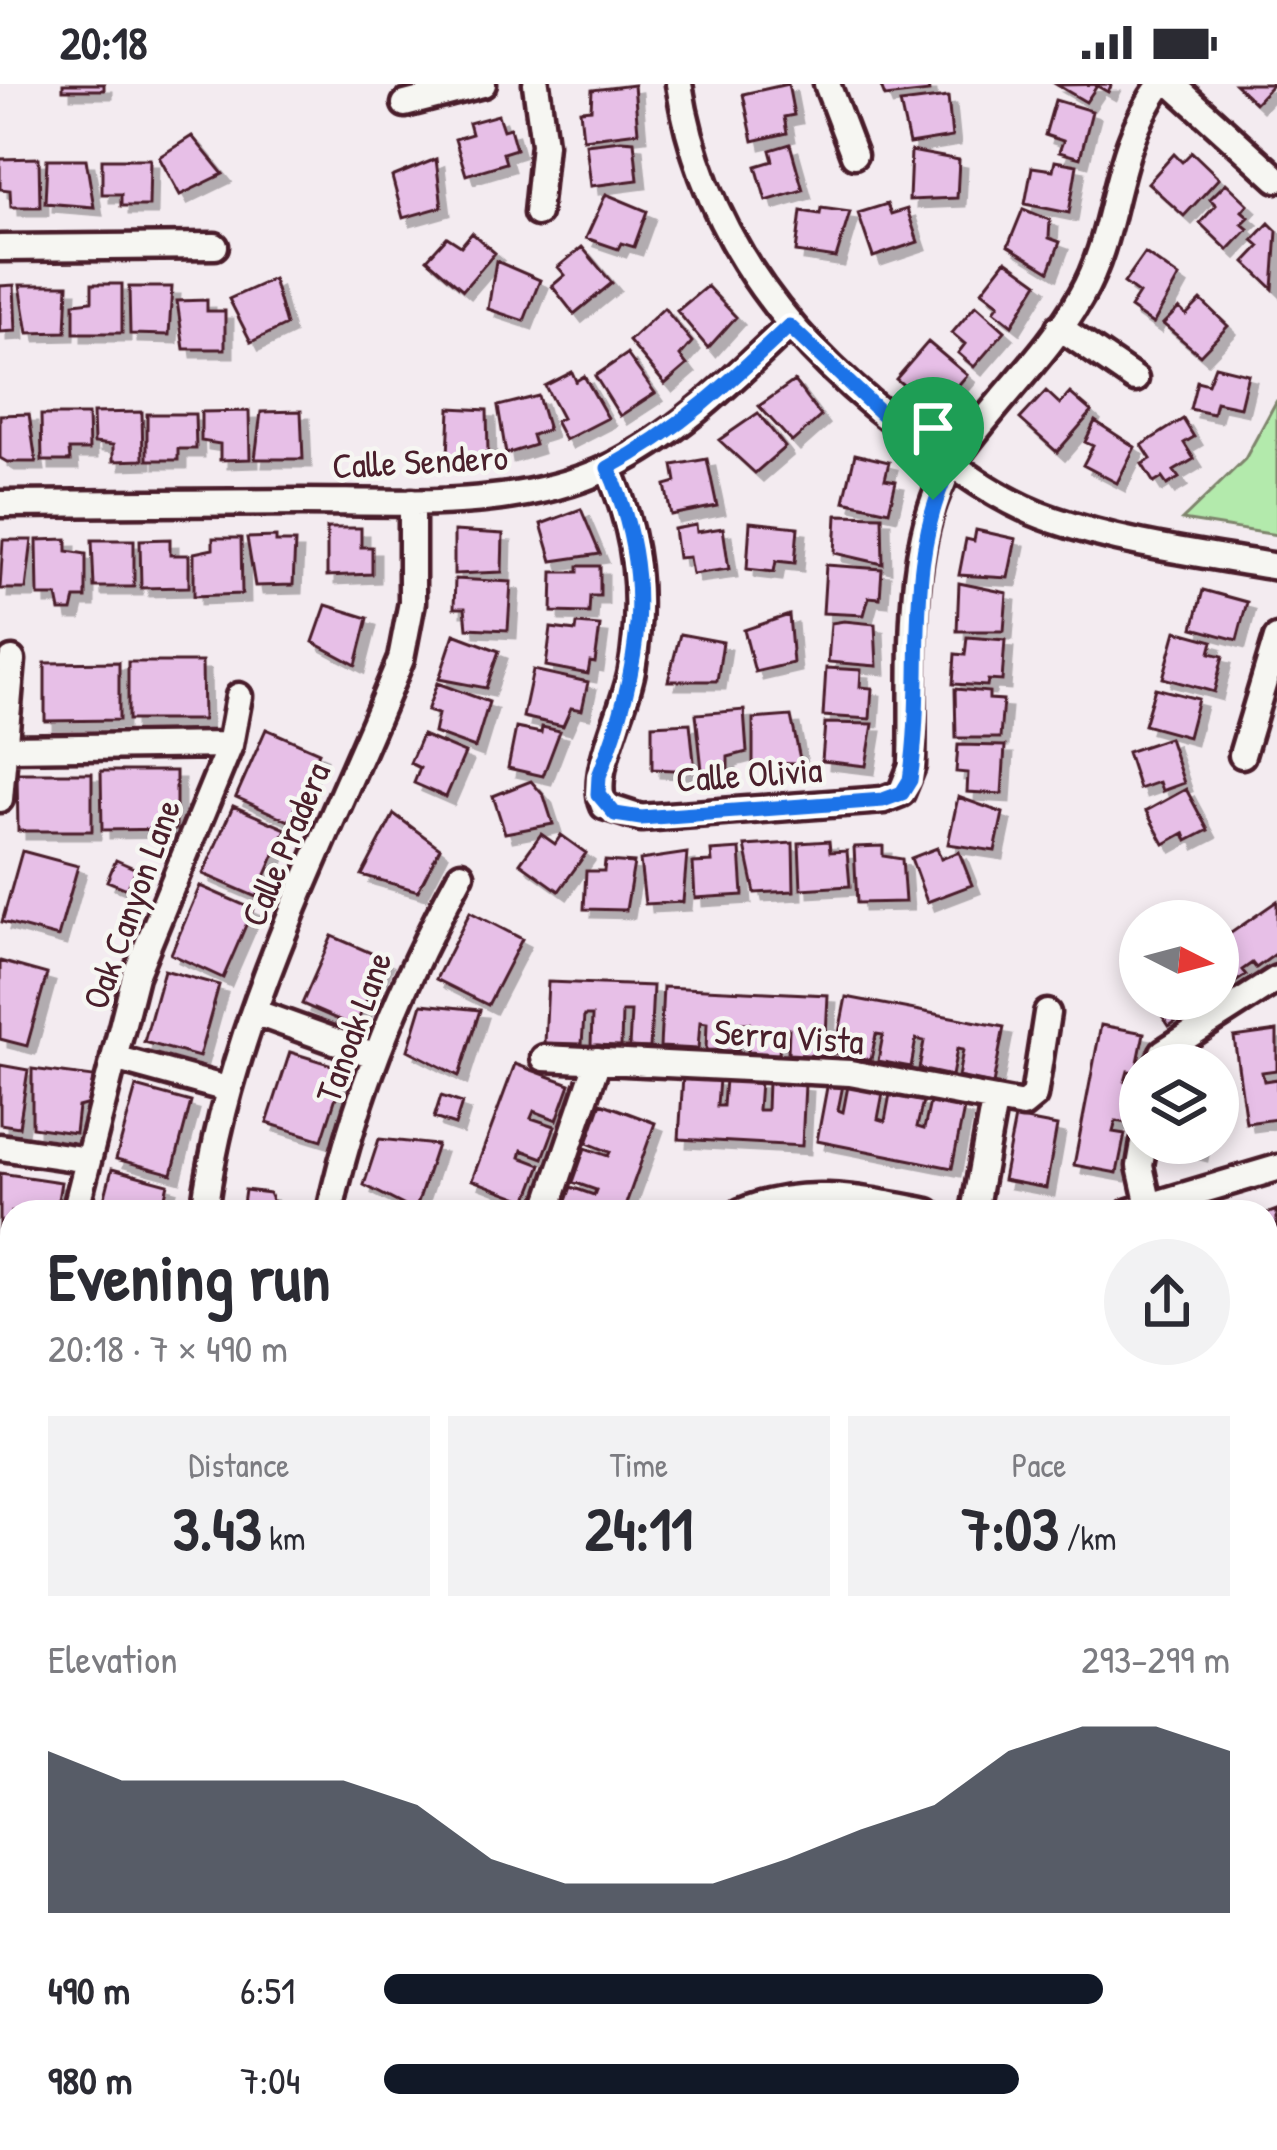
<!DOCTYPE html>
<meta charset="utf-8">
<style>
body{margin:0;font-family:"Patrick Hand",sans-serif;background:#f2f2f3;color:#2b2b33;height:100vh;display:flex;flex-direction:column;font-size:45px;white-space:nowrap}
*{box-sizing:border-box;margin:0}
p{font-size:39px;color:#7c7c81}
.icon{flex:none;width:66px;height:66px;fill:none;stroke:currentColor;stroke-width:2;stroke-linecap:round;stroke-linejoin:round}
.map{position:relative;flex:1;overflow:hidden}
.panel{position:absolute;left:0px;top:1116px;width:1278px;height:951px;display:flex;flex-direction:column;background:#fff;border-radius:36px 36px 0 0;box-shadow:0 6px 18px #0003}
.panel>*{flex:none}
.needle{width:78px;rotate:96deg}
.controls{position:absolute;left:1119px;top:816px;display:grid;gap:24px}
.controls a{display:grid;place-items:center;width:120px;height:120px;border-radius:50%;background:#fff;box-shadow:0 6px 18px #0003;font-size:60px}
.pin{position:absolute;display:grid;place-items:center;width:102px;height:102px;color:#fff;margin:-123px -51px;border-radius:50% 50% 50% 0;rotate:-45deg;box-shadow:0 0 12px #0007}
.pin .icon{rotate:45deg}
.round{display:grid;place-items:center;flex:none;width:126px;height:126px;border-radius:63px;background:#f2f2f3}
.headline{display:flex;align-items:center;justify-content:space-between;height:204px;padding:0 48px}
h1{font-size:66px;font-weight:800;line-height:90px}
.metrics{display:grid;grid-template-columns:repeat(3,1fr);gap:18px;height:204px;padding:12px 48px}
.metrics div{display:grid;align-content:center;border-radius:0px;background:#f2f2f3;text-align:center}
.metrics b{font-size:60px;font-weight:800}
.metrics small{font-size:33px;font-weight:400}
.metrics p{font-size:33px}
.chart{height:336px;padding:24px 48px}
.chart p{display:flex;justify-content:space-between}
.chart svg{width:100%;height:216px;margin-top:12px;fill:#111827;opacity:.7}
ul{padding:0 48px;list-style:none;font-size:39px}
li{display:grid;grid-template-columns:192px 144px 1fr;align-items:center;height:90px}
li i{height:30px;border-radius:15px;background:#111827}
.status{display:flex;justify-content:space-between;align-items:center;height:84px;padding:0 60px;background:#fff;direction:ltr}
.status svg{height:33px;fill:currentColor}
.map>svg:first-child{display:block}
</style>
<div class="status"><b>20:18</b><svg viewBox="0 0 49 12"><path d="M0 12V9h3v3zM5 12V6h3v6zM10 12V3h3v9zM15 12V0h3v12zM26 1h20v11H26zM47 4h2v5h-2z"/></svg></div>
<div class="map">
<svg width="1277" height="2066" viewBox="0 0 1277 2066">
<defs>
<filter id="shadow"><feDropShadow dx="8" dy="8" stdDeviation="0" flood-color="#0004"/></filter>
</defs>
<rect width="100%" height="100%" fill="#f3ebf0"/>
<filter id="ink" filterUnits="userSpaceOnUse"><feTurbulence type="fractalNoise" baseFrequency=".00833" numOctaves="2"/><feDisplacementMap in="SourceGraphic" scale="24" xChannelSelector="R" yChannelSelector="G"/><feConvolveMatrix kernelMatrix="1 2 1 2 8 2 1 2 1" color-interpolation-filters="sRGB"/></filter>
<g filter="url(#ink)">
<!-- green -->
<path fill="#b3eaac" stroke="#7e846c" stroke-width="3" d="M1277,316v135l-95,-15 63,-61z"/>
<!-- building -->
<path fill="#e7bfe7" stroke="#4a1f2b" stroke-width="3" filter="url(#shadow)" d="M63,0h41v6h-41z
M788,0l6,31 -10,2 3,16 -34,8 -10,-47z
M880,0h48l1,8 -44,5z
M1112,0l-4,8 -11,-6 -11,16 -29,-17z
M1235,0h36l1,1 -17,18z
M634,1l4,47 -55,7 -3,-29 11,-1 1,-19z
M948,13l4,40 -43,7 -9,-41z
M1055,16l37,11 -12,47 -21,-6 4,-11 -18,-6z
M498,31l5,15 7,-2 6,21 -13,4 3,10 -40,12 -11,-36 17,-5 -3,-11z
M192,52l31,38 -43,21 -21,-38z
M621,56l13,1 4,39 -47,6 -5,-42z
M790,60l13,46 -37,11 -10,-35 17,-5 -3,-11z
M911,67l48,9 -2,38 -48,2z
M1192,68l27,26 -35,38 -36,-33 26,-29 8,8z
M39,74l1,49h-29l-1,-17 -10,-1v-30z
M47,75h39l8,48 -49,-4z
M102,75h48l-1,47h-28v-12h-19z
M436,75l6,48 -39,11 -11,-41z
M1055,77l22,4 -8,48 -44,-9 7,-37 21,3z
M1226,99l22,21 -6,7 7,6 -7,7 6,5 -20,21 -28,-27 16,-18 -6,-6z
M606,110l41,17 -13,36 -13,-4 -3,6 -32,-11z
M887,120l4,10 16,-5 11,33 -45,15 -15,-44z
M821,124l29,4 -14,46 -40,-6 5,-41 19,3z
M1023,125l27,11 -1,18 11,4 -11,29 -41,-25z
M1269,139l8,8 -4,58 -28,-27 15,-16 -7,-6z
M472,149l23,20 -32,37 -36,-31 20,-22 14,9z
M582,163l30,36 -38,31 -22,-28 13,-11 -7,-8z
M1145,169l34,24 -26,47 -23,-16 9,-14 -15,-11z
M1006,176l32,23 -26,42 -18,-14 5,-7 -17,-13z
M496,177l44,19 -16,41 -36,-12z
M273,195l13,46 -35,17 -22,-43z
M92,200h30v49h-48v-30l18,-2z
M14,201l2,46 -16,1v-46z
M20,201h48l-2,47 -38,1z
M707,202l29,31 -28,31 -31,-37z
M129,203h43l-3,48 -39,-1z
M207,216v11h18v38h-41l-7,-48z
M1201,216l27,26 -28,29 -37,-31 16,-16 7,7z
M976,221l29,26 -31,36 -16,-14 7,-9 -13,-11z
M664,224l28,34 -12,14 7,9 -22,19 -36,-43z
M928,258l39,33 -24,28 -10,-9 -8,9 -29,-24z
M627,270l28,39 -35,23 -25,-40z
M1215,282l33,8 -8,33 -24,-5 -3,12 -23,-5 7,-28 11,3z
M572,288l4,9 8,-5 24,42 -43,22 -10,-19 7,-3 -17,-32z
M794,297l27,35 -29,26 -33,-36z
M1046,307l14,13 10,-11 22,19 -35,40 -37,-33z
M538,312l10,34 -16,5 3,10 -29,9 -8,-48z
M450,324l37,2 1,43 -40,4z
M249,327l1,48 -30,1v-16l-19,-3v-29z
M301,327l2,48h-48l6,-47z
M142,328l1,48 -30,1v-16l-19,-2 -1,-30z
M758,329l27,34 -30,26 -36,-33z
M29,330l7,48h-29l-7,-4v-43z
M147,330h48l1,35h-18v11h-31z
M41,331h47l1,35h-20l1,11h-28z
M1183,335l11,18 -10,6 10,16 -20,12 5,7 -12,7 -5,-7 -8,5 -12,-19 9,-5 -9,-14z
M1095,337l40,26 -18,36 -34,-18 10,-19 -8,-4z
M855,370l34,8 -4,17 11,2 -7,30 -45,-10z
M707,375l10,47 -46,9 -6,-30 11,-3 -3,-17z
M581,425l19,45 -48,7 -11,-37z
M837,431l45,1 1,48 -48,-11z
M750,438l48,5 -3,36 -19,-2 -2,11 -27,-3z
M696,441l1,7 26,-4 6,41 -37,5 -3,-17 -11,1 -4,-29z
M327,444h34v19h11v27l-45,2z
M976,446l40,9 -8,39 -49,-3 7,-36 8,2z
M454,447l49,3 -1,38 -48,2z
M276,453v5h19l-2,43 -38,1 -8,-48z
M213,454h28l1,56 -48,2v-43l19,-4z
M67,455v12l19,3v44h-11l-3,13h-12l-3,-15h-19l-1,-56z
M170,455v16h19v32l-48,1 -1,-48z
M3,456h29l-6,49h-26z
M92,456h42v47h-40z
M826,481l56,4 -2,29 -11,-1 -5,18 -41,-2z
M578,482h22v30h-10l-1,17 -37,-1 1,-40h25z
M455,495l56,3 -3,48 -41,-2 -2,-20h-11z
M959,499l48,10 -3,38h-47z
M1203,506l44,12 -10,38 -44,-12z
M326,521l42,13 -12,47 -43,-23z
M789,531l4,48 -38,9 -11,-42z
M844,537l31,3 2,42 -49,-4 3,-39z
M577,540l23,2 -5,37 -5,-1 -2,12 -42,-8 5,-38 25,3z
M1176,547l37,10 -3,12 13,3 -9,36 -51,-14z
M454,550l45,17 -13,37 -47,-9z
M680,550l43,8 -6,39h-49z
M967,553l38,3 -3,41 -14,-1 -1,6 -34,-2 2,-30 10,1z
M119,578v58l-74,1v-58z
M128,578h74l1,58h-75z
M826,584l35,2 -1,17 12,1 -2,31 -47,-3z
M533,586l55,12 -6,28 -11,-2 -8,18 -40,-9z
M437,599l52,19 -14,46 -41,-15 4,-19 -11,-3z
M1155,604l43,11 -10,38 -44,-12z
M955,605l34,3v7l14,1 -3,38h-44z
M744,626l3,42 -19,5v11l-26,2 -6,-56z
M791,632l10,48 -48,-1v-44z
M690,639l5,48 -43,-2v-44z
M825,639l48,1 -7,42 -44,-5z
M542,643l18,4 -17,45 -35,-8 8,-40 25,5z
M266,645l53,23 -30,69 -53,-24z
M422,651l43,18 -19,44 -32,-14 6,-15 -10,-5z
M1169,654l15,45 -22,8 -3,-9 -20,7 -12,-37z
M958,661l47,1 -3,48 -35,-2 1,-19 -12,-1z
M101,687h75v58l-74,1z
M17,689h75v58h-74z
M531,697l13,15 9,28 -48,9 -12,-37z
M1186,705l22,41 -21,11 -3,-8 -20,11 -18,-33z
M958,713l45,16 -8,38 -47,-7z
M233,722l53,23 -30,68 -53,-23z
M394,730l46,34 -22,43 -56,-16z
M541,750l14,10 6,-9 25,18 -27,38 -39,-28z
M829,757l1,11 17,-1 3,35 -49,3 -2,-46z
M793,759l1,48 -39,2 -10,-47z
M883,762v10l19,3 3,43 -48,1 -3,-56z
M937,764l4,11 18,-7 13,33 -45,17 -16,-44z
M740,765l3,46 -48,3 -2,-35 19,-1 -1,-11z
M22,767l56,15 -20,71 -56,-15z
M687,769l-4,49 -38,2 -5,-44z
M116,776l20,9 -9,20 -20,-8z
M605,777l29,2 -8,47 -42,-1 2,-38h18z
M200,802l53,23 -30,69 -52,-24z
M1277,817v52l-21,15 -4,-5 -10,7 4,5 -28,19v-52z
M470,828l52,27 -34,66 -52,-26z
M332,852l53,23 -30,68 -53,-23z
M0,877l47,13 -20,72 -27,-7z
M164,886l55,15 -20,72 -55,-15z
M548,898l105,4 -3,62 -21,-1 2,-35h-9l-1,34 -30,-1 1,-29h-8l-2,28 -37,-1z
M663,903l165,8 -3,61 -37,-2 1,-25 -8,-1 -2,26 -31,-2 1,-29h-9l-2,28 -32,-1 1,-27 -7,-1 -2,27 -38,-2z
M846,913l158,30 -11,57 -35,-7 5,-27 -6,-1 -5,27 -33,-7 5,-28 -8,-2 -5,28 -33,-6 5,-26 -7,-1 -5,26 -36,-7z
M1151,915h49l3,4 -34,23z
M422,920l58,6 -21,66 -51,-26z
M1101,941l43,8 -8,39 -8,-1 -3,11 9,2 -8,39 -10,-2 -3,11 12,2 -8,39 -43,-8z
M1277,947v39l-15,2 2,9 13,-2v40l-31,4 -12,-86z
M290,968l55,17 -23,71 -55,-17z
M515,980l55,20 -13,36 -23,-9 -3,7 24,8 -12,32 -21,-8 -2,7 21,8 -14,36 -55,-21z
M0,981l28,5 -9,57 -19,-3z
M32,985l61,8 -4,27 -11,3 -3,26 -43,-6z
M683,992l36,3 -2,27h6l2,-27 35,2 -2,29h9l1,-29 37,3 -3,62 -123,-7z
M828,998l15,3 -5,25 5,2 5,-26 35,7 -5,26 7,2 5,-27 33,7 -6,26 7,2 6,-27 34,7 -12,59 -135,-27z
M136,1003l55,15 -19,72 -56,-15z
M441,1012l21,7 -7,22 -21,-7z
M601,1019l54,20 -32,89h-61l9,-25 23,8 2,-5 -23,-8 12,-34 23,8 2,-4 -23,-9z
M1015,1034l42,8 -11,62 -43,-8z
M379,1055l58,6 -22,66 -51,-26z
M1159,1059h42l-2,10z
M112,1085l56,15 -7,28h-60z
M0,1089l61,9 -5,30h-44v21l-12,-2z
M245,1106l24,3 5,12 24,7h-56z
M1277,1126v46l-11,5v-47z
M1266,1217l4,10 7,-3v36l-11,4z
M0,1271l12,2v59l-12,-2z
M1271,1365l6,4v28l-11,-9z
M1266,1401l11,7v29l-11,-9z
M12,1631v59l-12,3v-59z
M1266,1757l11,1v28l-11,-2z
M0,1865l12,20 -12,14z
M1266,1876l11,1v29l-11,-2z
M9,1912l3,3v75l-12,-20v-52z
M1266,2054l1,6 -3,6h-72l-1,-11z
M91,2055h40l11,11h-40z
M302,2055h126l-3,11h-71l1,-5z
M1078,2055h57l1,11h-58z
M636,2061l78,1v4h-78z
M738,2062l79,2v2h-79z"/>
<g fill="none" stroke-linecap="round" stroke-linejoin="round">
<defs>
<path id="minor" d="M536,0l8,60 -7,69
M679,0c24,155 118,269 242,358 42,31 84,62 133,78 72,25 149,34 223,47
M827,0l27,71
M1172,0l105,95
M405,20l78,-20
M0,164l215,-2
M1059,243l76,52
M608,384c30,67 36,129 24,202 -6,38 -43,103 -28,136l37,12 242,-18 18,-7 11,-27c3,-89 -10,-229 41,-304 39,-58 94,-106 128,-166 39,-68 29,-142 80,-212
M0,420c101,0 202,-1 302,-2 101,0 215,9 308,-35 70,-34 123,-88 179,-141
M6,664l224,-3
M1242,671l35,-117
M0,715l12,-139
M254,928l122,44
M114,974l113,31
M544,974l306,15 173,32 11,-9 13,-83
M1158,981l5,-13 114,-73
M1144,1059l-4,23 9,40
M0,1063l88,13
M75,1128l60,-236 95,-231 9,-49
M204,1128c25,-194 124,-373 197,-553l11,-57v-100
M330,1128c25,-119 73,-232 131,-338
M546,1128l52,-152
M741,1128c63,-27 124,-12 187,0
M974,1128l20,-110
M1129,1128l148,-44
M0,1195l12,2
M1266,1199l11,-5
M0,1353l12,2
M1276,1500l1,-1
M1266,1665l11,4
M0,1724l12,-4
M0,1811l12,21
M1266,1830l11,1
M0,2047l21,19
M209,2055l18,11
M724,2055l2,11
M926,2055l102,2
M242,2066l13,-6 18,6
M544,2066l21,-11
M616,2066v-11
M1164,2066l1,-11"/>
</defs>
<!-- minor casing -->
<use href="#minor" stroke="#4a1f2b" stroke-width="33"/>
<!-- minor -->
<use href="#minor" stroke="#f6f6f2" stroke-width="24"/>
</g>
</g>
<g fill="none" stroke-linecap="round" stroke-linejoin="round" filter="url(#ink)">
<defs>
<path id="route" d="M789,242l94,89 68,49c-50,101 -24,209 -41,316l-8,13 -19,7 -242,18 -26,-4 -17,-20 1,-18c42,-107 57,-201 9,-308 71,-38 123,-87 181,-142z"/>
</defs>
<!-- route casing -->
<use href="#route" stroke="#fff" stroke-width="24"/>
<!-- route -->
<use href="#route" stroke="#1a73e8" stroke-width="15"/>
</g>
<g text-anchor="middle" stroke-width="9" stroke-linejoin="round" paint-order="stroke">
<!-- street labels -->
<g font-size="36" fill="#4a1f2b" stroke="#f6f6f2">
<text transform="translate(420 377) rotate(-3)" y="13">Calle Sendero</text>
<text transform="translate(749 690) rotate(-4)" y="13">Calle Olivia</text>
<text transform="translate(285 760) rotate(-67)" y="13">Calle Pradera</text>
<text transform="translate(131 820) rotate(-70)" y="13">Oak Canyon Lane</text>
<text transform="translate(353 943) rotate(-70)" y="13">Tanoak Lane</text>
<text transform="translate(789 952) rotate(4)" y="13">Serra Vista</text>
</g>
</g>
</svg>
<div class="controls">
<a><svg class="needle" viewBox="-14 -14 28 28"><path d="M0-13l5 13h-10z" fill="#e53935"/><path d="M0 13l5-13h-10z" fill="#7c7c81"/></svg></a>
<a><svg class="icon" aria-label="layers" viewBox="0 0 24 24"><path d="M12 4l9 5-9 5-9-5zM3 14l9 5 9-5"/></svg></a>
</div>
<div class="pin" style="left:933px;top:416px;background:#1e9e55"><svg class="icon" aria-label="arrive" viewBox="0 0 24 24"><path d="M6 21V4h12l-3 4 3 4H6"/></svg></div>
<section class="panel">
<div class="headline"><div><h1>Evening run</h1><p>20:18 · 7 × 490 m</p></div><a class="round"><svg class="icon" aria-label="share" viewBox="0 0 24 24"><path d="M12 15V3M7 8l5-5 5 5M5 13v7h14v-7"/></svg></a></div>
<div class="metrics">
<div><p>Distance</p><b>3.43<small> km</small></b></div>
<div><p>Time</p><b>24:11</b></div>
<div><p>Pace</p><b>7:03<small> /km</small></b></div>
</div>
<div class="chart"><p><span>Elevation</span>293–299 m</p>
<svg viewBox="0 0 160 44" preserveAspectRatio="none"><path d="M0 44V11L10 17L20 17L30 17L40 17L50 22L60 33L70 38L80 38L90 38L100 33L110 27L120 22L130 11L140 6L150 6L160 11V44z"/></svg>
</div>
<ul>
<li><b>490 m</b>6:51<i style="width:85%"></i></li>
<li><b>980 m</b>7:04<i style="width:75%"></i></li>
</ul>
</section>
</div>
